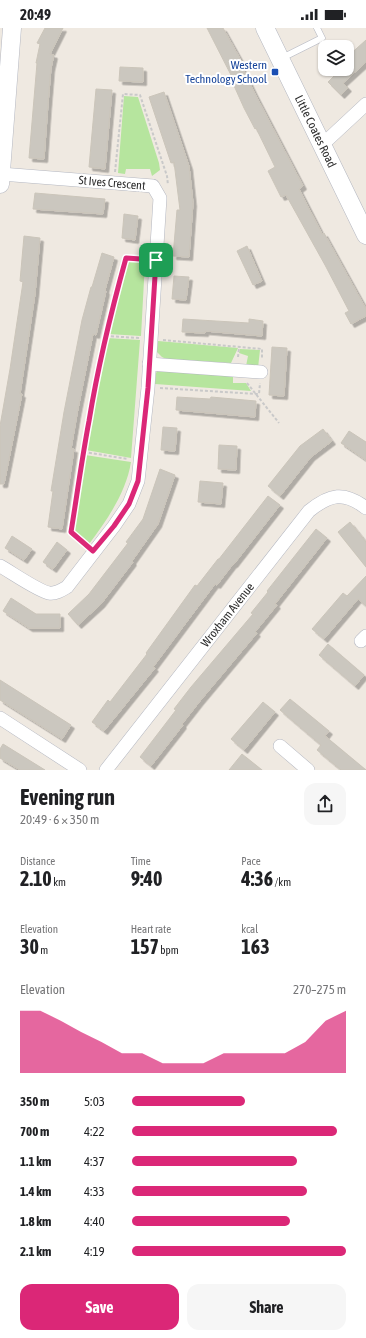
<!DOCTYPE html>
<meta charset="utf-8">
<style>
body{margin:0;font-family:"Asap Condensed",sans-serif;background:#f6f6f6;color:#202124;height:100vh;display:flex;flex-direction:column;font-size:15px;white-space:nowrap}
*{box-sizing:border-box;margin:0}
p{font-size:13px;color:#757577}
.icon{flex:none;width:22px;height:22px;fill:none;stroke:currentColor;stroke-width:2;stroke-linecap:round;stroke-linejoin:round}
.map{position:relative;height:742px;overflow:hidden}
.sheet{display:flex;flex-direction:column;background:#fff;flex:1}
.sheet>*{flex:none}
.controls{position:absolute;left:318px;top:12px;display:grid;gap:8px}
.controls a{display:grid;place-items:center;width:36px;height:36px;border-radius:8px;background:#fff;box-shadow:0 1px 3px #0004;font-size:20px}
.pin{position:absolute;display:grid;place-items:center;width:34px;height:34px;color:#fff;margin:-17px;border-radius:8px;box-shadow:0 2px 6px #0006}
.round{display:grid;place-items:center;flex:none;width:42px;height:42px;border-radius:12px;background:#f6f6f6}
.headline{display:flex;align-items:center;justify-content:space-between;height:68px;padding:0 20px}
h1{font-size:22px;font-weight:700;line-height:30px}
.stats{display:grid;grid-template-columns:repeat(3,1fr);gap:6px;height:68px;padding:4px 20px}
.stats div{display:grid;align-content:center}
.stats b{font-size:20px;font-weight:700}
.stats small{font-size:11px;font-weight:400}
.stats p{font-size:11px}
.chart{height:112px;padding:8px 20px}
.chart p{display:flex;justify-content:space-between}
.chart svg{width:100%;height:72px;margin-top:4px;fill:#db2777;opacity:.7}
.button{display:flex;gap:8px;margin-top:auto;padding:8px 20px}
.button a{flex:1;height:46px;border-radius:12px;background:#db2777;color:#fff;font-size:16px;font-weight:700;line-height:46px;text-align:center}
.button a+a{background:#f6f6f6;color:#202124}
ul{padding:0 20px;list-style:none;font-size:13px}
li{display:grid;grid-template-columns:64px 48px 1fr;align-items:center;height:30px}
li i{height:10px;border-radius:5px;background:#db2777}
.status{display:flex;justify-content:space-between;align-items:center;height:28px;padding:0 20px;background:#fff;direction:ltr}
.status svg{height:11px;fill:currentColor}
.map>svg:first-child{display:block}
</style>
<div class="status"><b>20:49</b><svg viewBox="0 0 49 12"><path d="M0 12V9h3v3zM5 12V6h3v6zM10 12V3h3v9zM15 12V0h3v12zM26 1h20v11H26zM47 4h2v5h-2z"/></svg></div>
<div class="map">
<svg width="366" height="742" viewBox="0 0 366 742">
<defs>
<filter id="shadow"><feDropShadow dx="3.5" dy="3.5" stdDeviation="0" flood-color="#0004"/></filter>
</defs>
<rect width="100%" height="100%" fill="#efe9e1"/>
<!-- green -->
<path fill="#b6e59e" d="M124,68l14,1 21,66 1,7 -8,6 -2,-7h-24l-1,5 -7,-1z
M128,232l17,2 -4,74 -33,-2z
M107,310l33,2 -9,118 -45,-8z
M158,313l80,7 -7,15 -65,-4 -4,-2 -5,-5z
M240,321l20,1 -2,18 -12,-2 2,-10 -9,-3z
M158,342l74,5 1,2v6h13l5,8 -96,-7 1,-11z
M85,427l46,7c-5,31 -24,58 -42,82l-16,-13z"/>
<!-- building -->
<path fill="#cbc7bf" stroke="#cbc5ba" filter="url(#shadow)" d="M45,0h18l-13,26 4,1 -3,13 -3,36 -4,55 -15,-1 8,-95h-1l4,-19 -3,-1z
M207,0h16l20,36 -2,1 13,27 49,94 -4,3 23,45 2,-1 42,76v7l-15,8 -6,-11 4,-2 -24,-46 -39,-70 -5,2 -13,-26 7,-4 -19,-39 -1,1 -11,-21 -13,-29h2z
M366,12v22l-23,21 5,5 -7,7 -13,-13 13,-13h6v-12z
M120,39l23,1v14l-24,-1z
M96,61l16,1 -7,79 -16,-2z
M164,64l25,74 4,37 -4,54 -16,-1 4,-46h3l-6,-48 -3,1 -22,-66z
M35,165l70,6 -2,15 -70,-5z
M124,186l14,2 -3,24 -13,-2z
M24,208l16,2 -5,56 -15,100h2l-18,90h-4v-58l10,-57 13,-87 -3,-1z
M247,218l15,35 -9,4 -16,-34z
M102,225l12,4 -9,33 1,1 -10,44 -3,-1 -16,80 -6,35h3l-12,80 -14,-2 5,-36h-2l13,-79 18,-92 9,-33h1z
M174,248l15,1 -3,23 -14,-1z
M183,291l66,4v-4l14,2 -1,15 -57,-5v2l-23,-1z
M272,319l15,1 -3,48 -15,-1z
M177,369l33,2 1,-2 45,4 -1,16 -79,-7z
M163,399l14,1 -2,23 -14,-1z
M323,401l9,12 -21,16 -31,39 -12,-10 32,-40z
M349,403l17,11v18l-25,-17z
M219,417l18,1 -1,24 -18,-1z
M160,441l15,6 -17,49 -26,37 1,1 -32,42 -23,21 -10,-11 21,-20 39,-51 -2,-1 17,-23z
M200,453l23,2 -2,21 -23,-2z
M268,468l12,9 -46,59h-1l-16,21 -2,-1 -62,83 2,1 -51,63 -12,-9 16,-22 2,2 37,-48 -1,-1 49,-68 2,1 21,-27h1z
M350,494l16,20v25l-28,-35z
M316,501l11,9 -52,66 2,1 -22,27 2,1 -57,68 -18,23 1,1 -32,41 -11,-9 36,-47 -2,-1 17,-22 62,-73 -2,-1 17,-21 -1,-1z
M12,508l20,13 -8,11 -19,-12z
M57,514l10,8 -14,19 -10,-7z
M366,548v30l-8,-7 -34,40 -12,-10 31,-36 4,3z
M11,570l25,16h24v14h-31l-26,-17z
M328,616l36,31 -9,11 -36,-31z
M0,652l71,45 -9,14 -62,-39z
M290,671l39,32 -4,5 41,34h-25l-24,-20 4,-5 -41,-35z
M263,674l12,10 -31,38 -13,-11z
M3,716l42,26h-25l-20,-12v-9z
M242,726l20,16h-33z"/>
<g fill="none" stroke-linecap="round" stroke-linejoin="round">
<defs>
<path id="lane" d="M282,30l40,-20 -5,-10"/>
<g id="street">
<path d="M322,117l44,-41"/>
<path d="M149,336l112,8"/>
<path d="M0,538c11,6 38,25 49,27 7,1 13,-3 18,-6l47,-61 15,-22 9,-23 10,-93 12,-190 -7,-12 -152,-12"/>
<path d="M361,613l5,-5"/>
<path d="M0,690l80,52"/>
<path d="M280,718l28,24"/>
<path id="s1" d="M106,742l203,-259c21,-17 35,-20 57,-3"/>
</g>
<g id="secondary">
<path id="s2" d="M265,0l101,207"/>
<path d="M0,156l12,-156"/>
</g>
</defs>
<!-- lane casing -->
<use href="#lane" stroke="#b4b7c1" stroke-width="7"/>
<!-- street casing -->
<use href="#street" stroke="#b4b7c1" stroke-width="14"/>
<!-- secondary casing -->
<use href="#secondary" stroke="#b4b7c1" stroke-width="19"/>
<!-- path -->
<path stroke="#c9c9c9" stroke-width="2" stroke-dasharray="3 2" stroke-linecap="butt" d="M115,144l8,-78 17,1 27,81 1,9
M106,308l33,2
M163,312l99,9v10
M238,329l1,-9
M247,355l32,40
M160,360l97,6h2l1,-11
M84,424l44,7
M84,515l-13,-11c6,-37 11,-74 18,-111 9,-55 22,-109 38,-163l16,1"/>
<!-- lane -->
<use href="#lane" stroke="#fff" stroke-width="6"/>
<!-- street -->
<use href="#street" stroke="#fff" stroke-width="13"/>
<!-- secondary -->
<use href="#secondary" stroke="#fff" stroke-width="18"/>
</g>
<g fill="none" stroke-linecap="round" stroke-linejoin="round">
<defs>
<path id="route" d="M126,230l30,2 -8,128 -10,93 -9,23 -15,22 -21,25 -22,-19c6,-37 11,-74 18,-111 9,-55 22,-109 37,-163z"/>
</defs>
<!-- route casing -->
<use href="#route" stroke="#fff" stroke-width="8"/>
<!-- route -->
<use href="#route" stroke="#db2777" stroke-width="5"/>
</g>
<!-- markers -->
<rect fill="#1a4fb4" stroke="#fff" stroke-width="1.5" x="271" y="40" width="8" height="8" rx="2"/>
<g text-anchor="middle" stroke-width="4" stroke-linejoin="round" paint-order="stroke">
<!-- transit labels -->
<g font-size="12" fill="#164399" stroke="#fff" text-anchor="end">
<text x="267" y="41">Western<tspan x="267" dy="14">Technology School</tspan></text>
</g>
<!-- street labels -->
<g font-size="12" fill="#2e2e2e" stroke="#fff">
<text dy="4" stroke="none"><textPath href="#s2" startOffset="115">Little Coates Road</textPath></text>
<text transform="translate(112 155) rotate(5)" y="4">St Ives Crescent</text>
<text dy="4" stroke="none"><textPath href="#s1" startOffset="197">Wroxham Avenue</textPath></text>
</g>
</g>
</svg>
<div class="controls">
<a><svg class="icon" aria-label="layers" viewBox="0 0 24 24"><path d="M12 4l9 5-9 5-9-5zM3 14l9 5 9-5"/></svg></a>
</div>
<div class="pin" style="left:156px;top:232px;background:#1e9e55"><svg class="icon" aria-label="arrive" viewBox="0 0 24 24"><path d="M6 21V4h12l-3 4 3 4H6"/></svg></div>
</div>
<section class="sheet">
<div class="headline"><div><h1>Evening run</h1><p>20:49 · 6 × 350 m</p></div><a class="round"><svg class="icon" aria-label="share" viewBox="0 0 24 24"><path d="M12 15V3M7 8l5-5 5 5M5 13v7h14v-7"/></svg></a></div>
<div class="stats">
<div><p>Distance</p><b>2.10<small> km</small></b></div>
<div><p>Time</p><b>9:40</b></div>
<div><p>Pace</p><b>4:36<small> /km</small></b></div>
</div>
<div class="stats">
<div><p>Elevation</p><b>30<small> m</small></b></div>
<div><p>Heart rate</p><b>157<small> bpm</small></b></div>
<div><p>kcal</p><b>163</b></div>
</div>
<div class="chart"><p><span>Elevation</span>270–275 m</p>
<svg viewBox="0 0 160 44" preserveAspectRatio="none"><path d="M0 44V6L10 6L20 12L30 19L40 25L50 32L60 32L70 38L80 38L90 38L100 32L110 32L120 32L130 32L140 25L150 12L160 6V44z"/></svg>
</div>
<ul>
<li><b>350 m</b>5:03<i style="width:53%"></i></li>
<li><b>700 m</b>4:22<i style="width:96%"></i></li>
<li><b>1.1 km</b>4:37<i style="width:77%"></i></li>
<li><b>1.4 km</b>4:33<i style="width:82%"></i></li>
<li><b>1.8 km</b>4:40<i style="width:74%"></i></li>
<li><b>2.1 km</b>4:19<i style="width:100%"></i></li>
</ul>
<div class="button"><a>Save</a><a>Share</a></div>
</section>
